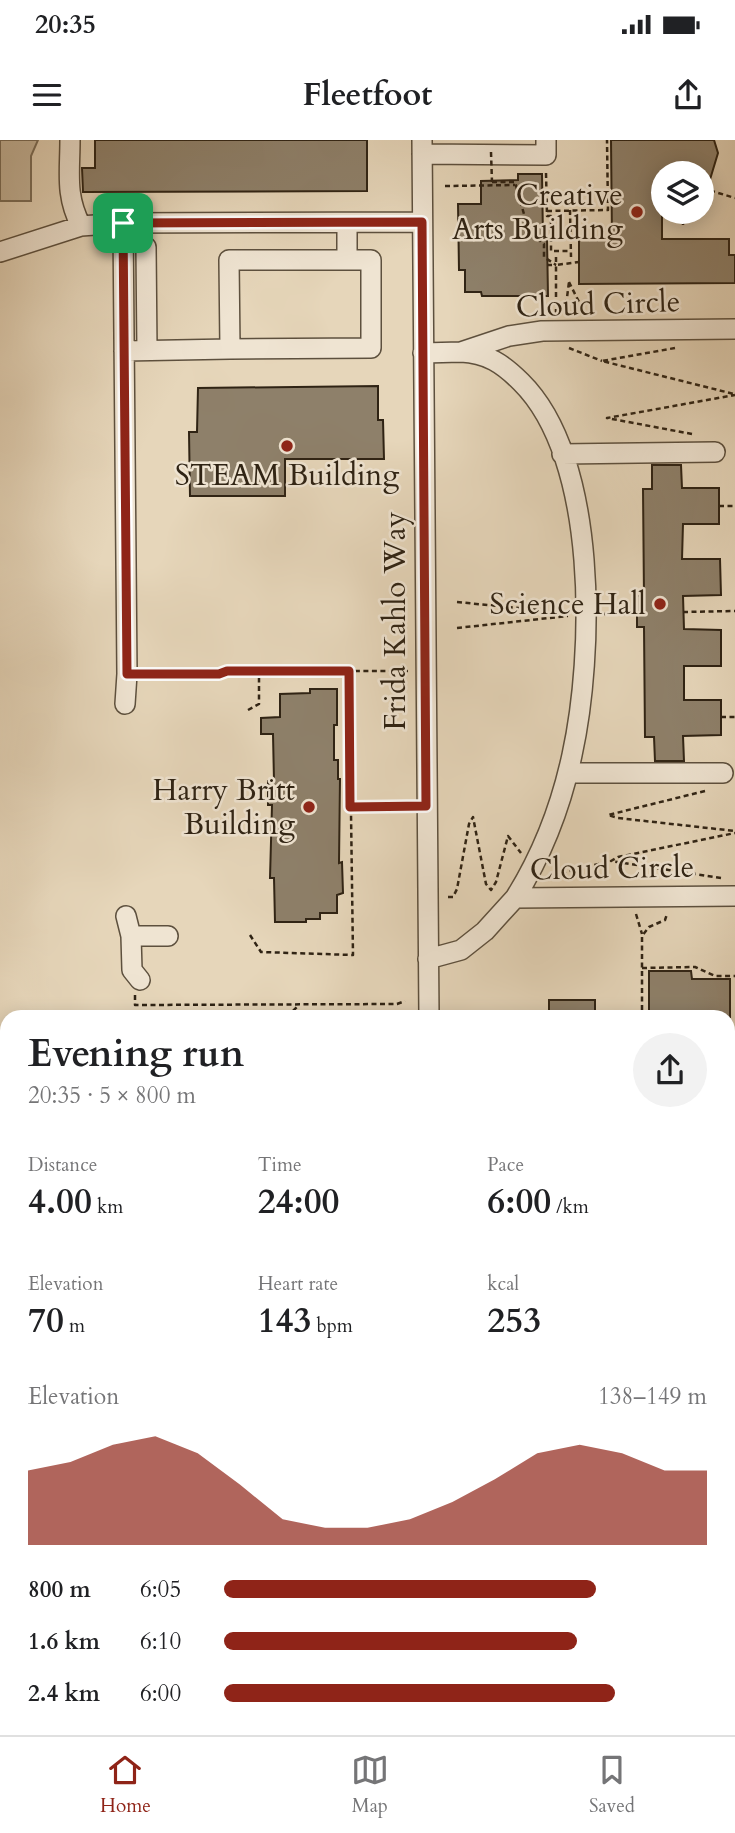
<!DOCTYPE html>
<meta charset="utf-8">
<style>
body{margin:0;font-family:Cardo,serif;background:#f2f2f2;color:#202124;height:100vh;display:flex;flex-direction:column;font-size:26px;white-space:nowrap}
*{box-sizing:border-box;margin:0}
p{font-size:23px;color:#757577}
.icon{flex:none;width:38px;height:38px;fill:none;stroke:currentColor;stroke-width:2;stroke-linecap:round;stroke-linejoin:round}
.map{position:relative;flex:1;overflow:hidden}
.side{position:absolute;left:0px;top:870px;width:735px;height:726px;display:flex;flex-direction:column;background:#fff;border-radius:21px 21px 0 0;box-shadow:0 4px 18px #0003}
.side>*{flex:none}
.buttons{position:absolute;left:651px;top:21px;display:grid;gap:14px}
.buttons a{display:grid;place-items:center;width:63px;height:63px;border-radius:50%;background:#fff;box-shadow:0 4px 18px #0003;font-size:35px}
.pin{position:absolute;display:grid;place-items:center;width:60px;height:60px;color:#fff;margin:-30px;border-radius:14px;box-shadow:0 4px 10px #0006}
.round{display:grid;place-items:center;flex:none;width:74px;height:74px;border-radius:37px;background:#f2f2f2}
.overview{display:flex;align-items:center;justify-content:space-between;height:119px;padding:0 28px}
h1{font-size:38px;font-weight:800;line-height:52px}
.metrics{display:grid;grid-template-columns:repeat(3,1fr);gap:10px;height:119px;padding:7px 28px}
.metrics div{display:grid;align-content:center}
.metrics b{font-size:35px;font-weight:800}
.metrics small{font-size:19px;font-weight:400}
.metrics p{font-size:19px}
.chart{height:196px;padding:14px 28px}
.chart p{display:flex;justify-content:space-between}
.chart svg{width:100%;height:126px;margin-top:7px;fill:#8f2418;opacity:.7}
ul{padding:0 28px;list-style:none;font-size:23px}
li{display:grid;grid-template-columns:112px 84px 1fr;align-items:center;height:52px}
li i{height:18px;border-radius:9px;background:#8f2418}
.status{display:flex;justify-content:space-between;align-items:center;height:49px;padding:0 35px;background:#fff;direction:ltr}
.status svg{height:19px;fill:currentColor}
header{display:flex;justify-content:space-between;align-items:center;height:91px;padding:0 28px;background:#fff;font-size:32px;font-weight:800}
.tabs{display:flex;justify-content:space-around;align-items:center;height:98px;border-top:2px solid #e0e0e0;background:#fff;font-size:19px;color:#757577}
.tabs a{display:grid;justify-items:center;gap:4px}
.tabs .current{color:#8f2418}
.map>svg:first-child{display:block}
</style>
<div class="status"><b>20:35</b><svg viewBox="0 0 49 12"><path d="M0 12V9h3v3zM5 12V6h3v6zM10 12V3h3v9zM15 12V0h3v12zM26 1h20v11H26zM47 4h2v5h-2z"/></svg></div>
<header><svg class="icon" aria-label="menu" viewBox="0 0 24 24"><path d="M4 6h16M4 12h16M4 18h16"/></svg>Fleetfoot<svg class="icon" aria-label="share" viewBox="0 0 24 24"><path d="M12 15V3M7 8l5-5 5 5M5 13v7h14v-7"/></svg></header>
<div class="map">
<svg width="735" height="1595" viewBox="0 0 735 1595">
<rect width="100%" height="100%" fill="#e6d6ba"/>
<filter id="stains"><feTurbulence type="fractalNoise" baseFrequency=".00286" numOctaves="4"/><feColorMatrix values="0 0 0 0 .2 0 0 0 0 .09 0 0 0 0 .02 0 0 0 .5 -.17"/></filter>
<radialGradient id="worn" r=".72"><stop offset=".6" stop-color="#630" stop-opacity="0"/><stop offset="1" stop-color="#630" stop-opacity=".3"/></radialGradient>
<!-- green -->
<path fill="#c7b89e" stroke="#7b6e59" stroke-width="2" d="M0,0h38l-7,16v45h-31z"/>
<!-- building -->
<path fill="#8e806a" stroke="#2f2314" stroke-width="2" d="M95,0h272v51l-284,1 -1,-24h13z
M611,0h103l4,13 -13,43h-3v-23h-40v66h67v16h6v28l-156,1v-45h33z
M518,34h24l1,64h4l1,58h-66l-1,-4h-16v-22h-6l-1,-66h23v-23l37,-1z
M378,246v34h5l1,39h-99v37h-95l-1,-64h8l1,-44z
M652,325h29l1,23h37v36h-36l-1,35h38l1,36 -38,1 1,33 37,1v36h-37v34h37v35l-38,1 1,25h-29l-1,-24h-9l-1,-110h-7v-31h7l-1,-107h9z
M310,549h27v36h-3v35h4v19h2l-1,84 3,-1 1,31 -6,2v18h-17v6h-14v3h-31l-1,-44h-4l2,-73h-4v-24h6l-1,-47h-12v-16l19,-1v-23l30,-1z
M649,831h42l1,8h38v38h-81z
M549,860h46v17h-46z"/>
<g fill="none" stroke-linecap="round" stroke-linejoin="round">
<defs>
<path id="minor" d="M70,0c0,33 -5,55 11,86
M422,0l7,877
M422,14l124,1v-15
M123,83l4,451 -2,30
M347,83v37
M146,107l1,103
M0,112l81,-26 42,-3 299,-1
M229,120h142v88l-141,1z
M124,211l106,-2
M461,212c26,1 42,12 60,30 78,77 73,273 51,373 -11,51 -30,100 -57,143
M423,213l38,-1 48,-16 33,-5 193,-2
M562,314l153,-2
M568,633h155
M126,776l5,20 1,34 8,10
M131,796h37
M428,819l33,-9 24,-19 30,-33 220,-2
M728,1136h7
M0,1424h7
M82,1589v6
M279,1589v6
M473,1589v6
M525,1589l11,6"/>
<path id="major" d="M0,1007l7,2
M728,1120h7
M728,1159h7
M728,1287l7,3
M728,1306l7,4"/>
</defs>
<!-- minor casing -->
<use href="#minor" stroke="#5d503e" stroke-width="22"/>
<!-- major casing -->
<use href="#major" stroke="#2f2314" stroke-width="27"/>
<!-- path -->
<path stroke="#2f2314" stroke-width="2.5" stroke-dasharray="5 3.5" stroke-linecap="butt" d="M546,33l1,43h4v35h20
M492,42h23l14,50 15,12v13l12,8
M445,46l70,-1
M702,48l33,10
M570,70l1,47
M547,71l61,-1 -1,-70
M683,72v13
M556,117v8
M547,125h9
M569,142l16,32
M565,173l4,-31
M556,174v-49l23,-3
M569,208l33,13
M675,208l-73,13 132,33
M692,294l-85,-16 128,-23
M719,366h16
M457,462l113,11
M683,472l52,-1
M604,474h31
M457,488l111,-12
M143,534h77l7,-3h181
M248,570l11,-6v-33
M721,577h14
M705,651l-97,24 10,3 117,13
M350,667h60
M553,735l58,-14
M721,738l-110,-17 7,-4 117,-24
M448,757h5l4,-8 12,-65 4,-7 13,67 5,6 5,-8 12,-46 13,17
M636,774l6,20
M250,795l11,17 92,3 -4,-284
M642,828l53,-1 20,9h20
M135,855v10l262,-1 8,-3
M642,870v-74l7,-9 16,-7 2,-6
M287,877l12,-12"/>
<!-- minor -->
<use href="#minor" stroke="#efe4d2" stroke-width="19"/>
<!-- major -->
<use href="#major" stroke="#e6d6ba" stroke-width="24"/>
<!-- tram -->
<path stroke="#2f2314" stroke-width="2" d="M0,1011l7,2
M728,1137h7"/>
<!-- path-bridge -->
<path stroke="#2f2314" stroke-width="2.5" stroke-dasharray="5 3.5" stroke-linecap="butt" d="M491,12l1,30"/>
</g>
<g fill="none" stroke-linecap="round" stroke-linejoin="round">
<defs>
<path id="route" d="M422,82l4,584 -76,1 -1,-136h-122l-8,3h-92l-4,-451z"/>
</defs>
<!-- route casing -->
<use href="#route" stroke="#fff" stroke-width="14"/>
<!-- route -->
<use href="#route" stroke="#8f2418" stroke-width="9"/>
</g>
<!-- markers -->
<g fill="#8f2418" stroke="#efe4d2" stroke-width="2.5">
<circle cx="637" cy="72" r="7"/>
<circle cx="287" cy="306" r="7"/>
<circle cx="660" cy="464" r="7"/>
<circle cx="309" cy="667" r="7"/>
</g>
<g text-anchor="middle" stroke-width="5" stroke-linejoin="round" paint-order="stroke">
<!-- poi labels -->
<g font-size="30" fill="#2f2314" stroke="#efe4d2" text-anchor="end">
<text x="623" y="65">Creative<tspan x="623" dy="34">Arts Building</tspan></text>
<text x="287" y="345" text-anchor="middle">STEAM Building</text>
<text x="646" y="474">Science Hall</text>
<text x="295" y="660">Harry Britt<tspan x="295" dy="34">Building</tspan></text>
</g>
<!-- street labels -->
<g font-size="30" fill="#2f2314" stroke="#efe4d2">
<text transform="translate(598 164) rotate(-2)" y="10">Cloud Circle</text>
<text transform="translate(395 481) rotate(-90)" y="10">Frida Kahlo Way</text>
<text transform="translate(612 728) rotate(-1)" y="10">Cloud Circle</text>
</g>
</g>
<rect width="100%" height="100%" filter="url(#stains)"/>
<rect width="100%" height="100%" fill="url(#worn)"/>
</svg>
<div class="buttons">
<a><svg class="icon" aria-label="layers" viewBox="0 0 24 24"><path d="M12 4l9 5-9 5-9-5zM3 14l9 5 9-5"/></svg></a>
</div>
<div class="pin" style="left:123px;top:83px;background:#1e9e55"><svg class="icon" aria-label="arrive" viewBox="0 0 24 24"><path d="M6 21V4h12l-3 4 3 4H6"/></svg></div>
<section class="side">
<div class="overview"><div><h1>Evening run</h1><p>20:35 · 5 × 800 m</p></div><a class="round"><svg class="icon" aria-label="share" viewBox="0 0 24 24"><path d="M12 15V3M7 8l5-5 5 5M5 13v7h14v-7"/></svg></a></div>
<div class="metrics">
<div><p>Distance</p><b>4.00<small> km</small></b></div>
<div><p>Time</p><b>24:00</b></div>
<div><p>Pace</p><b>6:00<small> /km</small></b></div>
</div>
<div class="metrics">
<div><p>Elevation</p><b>70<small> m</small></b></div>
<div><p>Heart rate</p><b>143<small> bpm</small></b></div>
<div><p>kcal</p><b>253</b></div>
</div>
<div class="chart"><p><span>Elevation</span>138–149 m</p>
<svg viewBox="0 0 160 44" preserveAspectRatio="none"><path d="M0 44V18L10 15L20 9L30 6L40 12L50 23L60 35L70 38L80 38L90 35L100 29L110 21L120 12L130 9L140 12L150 18L160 18V44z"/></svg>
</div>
<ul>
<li><b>800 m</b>6:05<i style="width:77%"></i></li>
<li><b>1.6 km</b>6:10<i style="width:73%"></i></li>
<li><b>2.4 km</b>6:00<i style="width:81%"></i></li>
</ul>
</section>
</div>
<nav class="tabs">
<a class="current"><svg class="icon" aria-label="home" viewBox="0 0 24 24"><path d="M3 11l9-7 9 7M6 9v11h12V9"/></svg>Home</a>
<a><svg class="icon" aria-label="map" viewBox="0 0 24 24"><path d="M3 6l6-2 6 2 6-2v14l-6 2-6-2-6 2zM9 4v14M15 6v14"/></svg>Map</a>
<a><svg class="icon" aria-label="saved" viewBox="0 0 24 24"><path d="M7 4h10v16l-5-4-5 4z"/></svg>Saved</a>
</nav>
